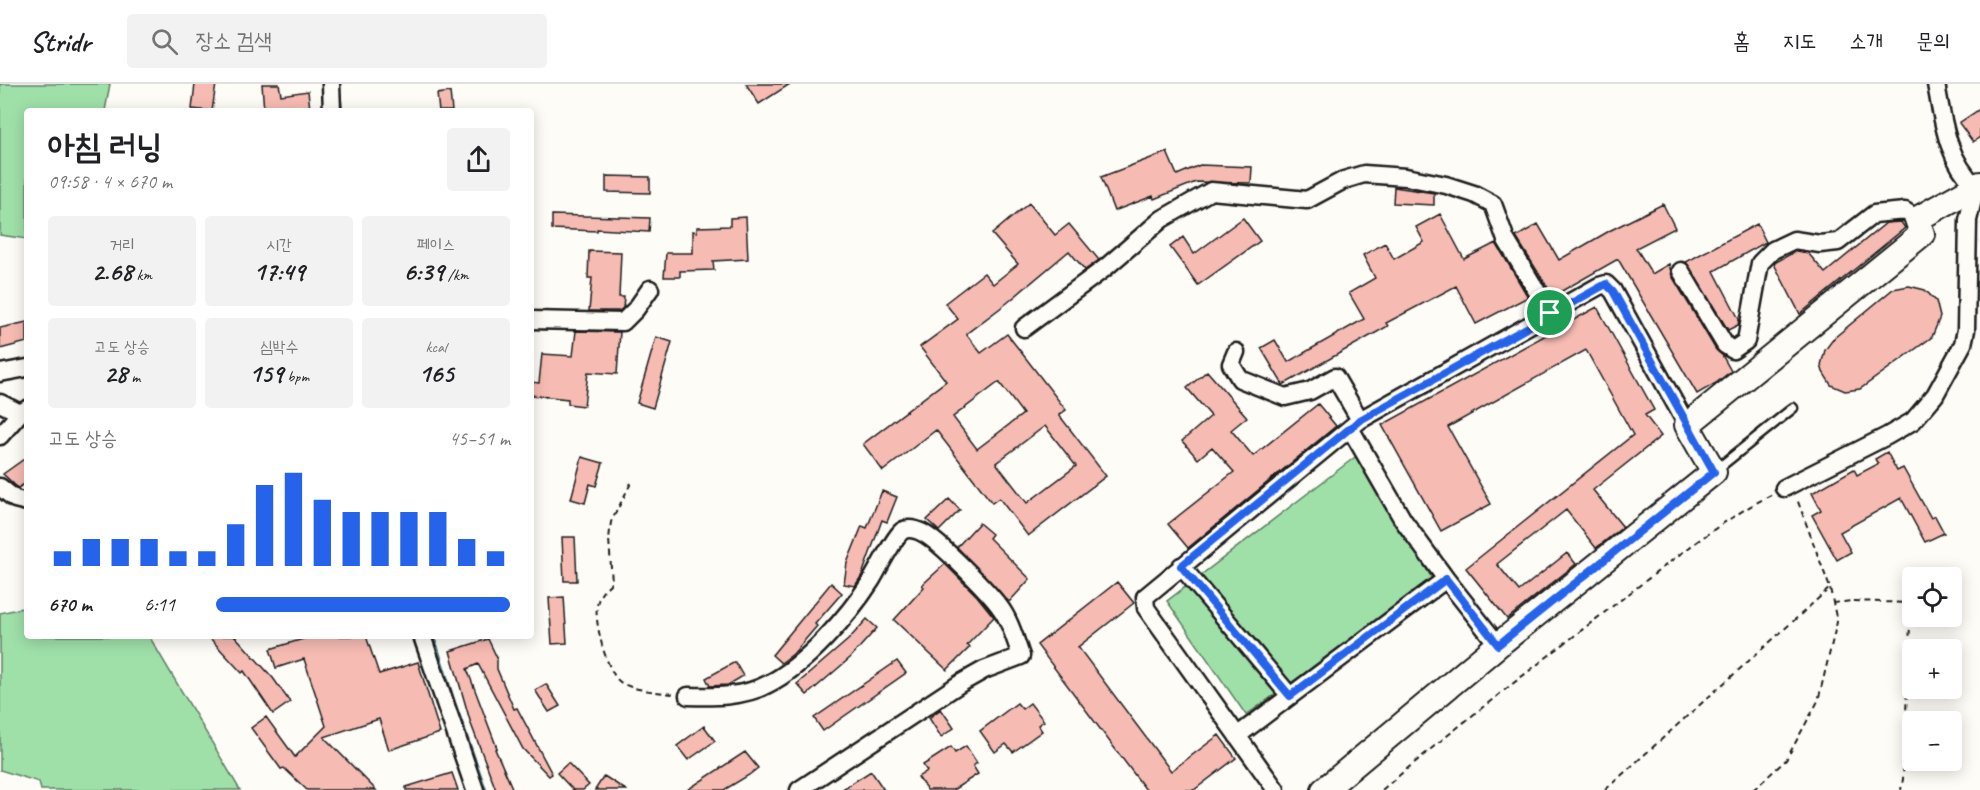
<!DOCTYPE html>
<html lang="ko">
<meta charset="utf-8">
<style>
body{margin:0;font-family:Caveat,"Poor Story",sans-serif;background:#f2f2f2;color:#202124;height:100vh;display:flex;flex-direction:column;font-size:22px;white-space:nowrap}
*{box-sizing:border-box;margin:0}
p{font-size:20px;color:#757577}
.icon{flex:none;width:33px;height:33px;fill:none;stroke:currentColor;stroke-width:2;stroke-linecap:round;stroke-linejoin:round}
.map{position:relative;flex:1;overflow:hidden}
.details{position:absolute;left:24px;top:24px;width:510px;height:531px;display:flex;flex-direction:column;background:#fff;border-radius:6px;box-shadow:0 3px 15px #0003}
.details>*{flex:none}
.tools{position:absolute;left:1902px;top:483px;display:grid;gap:12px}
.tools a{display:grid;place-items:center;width:60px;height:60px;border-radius:6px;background:#fff;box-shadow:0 3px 15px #0003;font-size:30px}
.pin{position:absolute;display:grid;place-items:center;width:51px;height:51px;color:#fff;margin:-26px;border:3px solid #fff;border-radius:50%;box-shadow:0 2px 6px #0007}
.round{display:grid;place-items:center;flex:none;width:63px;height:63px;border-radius:6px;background:#f2f2f2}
.headline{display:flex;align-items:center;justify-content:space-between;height:102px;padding:0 24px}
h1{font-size:33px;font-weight:700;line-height:45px}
.metrics{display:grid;grid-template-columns:repeat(3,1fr);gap:9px;height:102px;padding:6px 24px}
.metrics div{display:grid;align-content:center;border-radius:6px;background:#f2f2f2;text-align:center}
.metrics b{font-size:26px;font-weight:700}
.metrics small{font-size:16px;font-weight:400}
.metrics p{font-size:16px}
.chart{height:168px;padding:12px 24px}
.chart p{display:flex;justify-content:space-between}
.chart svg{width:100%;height:108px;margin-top:6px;stroke:#2563eb;stroke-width:6}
ul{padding:0 24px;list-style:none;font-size:20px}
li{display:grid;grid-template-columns:96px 72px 1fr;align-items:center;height:45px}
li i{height:15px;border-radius:8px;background:#2563eb}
header{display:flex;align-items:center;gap:36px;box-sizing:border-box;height:84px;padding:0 30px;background:#fff;border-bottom:2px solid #e0e0e0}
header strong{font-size:28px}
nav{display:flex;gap:33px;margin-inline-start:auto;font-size:21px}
.search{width:420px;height:54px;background:#f2f2f2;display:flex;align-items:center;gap:15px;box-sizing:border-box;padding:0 21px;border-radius:6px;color:#757577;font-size:22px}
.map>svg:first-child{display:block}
</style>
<header>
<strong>Stridr</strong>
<div class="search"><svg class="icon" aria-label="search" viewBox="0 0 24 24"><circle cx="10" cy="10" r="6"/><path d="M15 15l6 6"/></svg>장소 검색</div>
<nav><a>홈</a><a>지도</a><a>소개</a><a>문의</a></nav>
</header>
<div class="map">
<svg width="1980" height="706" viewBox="0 0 1980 706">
<rect width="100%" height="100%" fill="#fdfcf7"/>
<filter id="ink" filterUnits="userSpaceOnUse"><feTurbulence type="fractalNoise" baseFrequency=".0167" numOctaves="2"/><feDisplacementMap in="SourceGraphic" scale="12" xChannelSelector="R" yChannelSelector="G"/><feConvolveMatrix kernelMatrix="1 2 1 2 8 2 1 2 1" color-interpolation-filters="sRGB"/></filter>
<g filter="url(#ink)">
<!-- green -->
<path fill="#9fe0a9" stroke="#5e7e62" stroke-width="1.5" d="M0,0h110l-5,27h-78v128l-27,-4z
M1359,370l75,128 -188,133 -79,-114z
M27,523v29h122l91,154h-199l-2,-8 -39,-12v-157z"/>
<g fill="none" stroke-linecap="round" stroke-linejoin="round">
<!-- stream -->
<path stroke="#54838b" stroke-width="4.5" d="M339,9l2,18
M433,552l21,67 31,87"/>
</g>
<!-- building -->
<path fill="#f6bbb3" stroke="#1c1c1c" stroke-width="1.5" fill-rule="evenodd" d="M195,0h21l-4,27 -20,-2z
M262,0h17l2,11 27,-4 2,18 -16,2h-30z
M746,0h44l-31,20z
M450,8l2,19h-13l-2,-17z
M1980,25v28l-7,5 -14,-19z
M1167,68l10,23 23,-10 52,2 -1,16 -55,-1 -42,17 -1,-3 -39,15 -13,-34z
M606,92l44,1v16l-44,-1z
M1394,103l40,6v12l-41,-2z
M1029,119l26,32 14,-11 30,36 -14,10 -16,-19 -62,52 -41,31 15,19 26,-19 59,76 -7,5 47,61 -78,60 -29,-38 -7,5 -56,-73 -53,41 -20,-27 83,-63 -26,-34 38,-28 -13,-16 39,-30 9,11 25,-20 -26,-30zM999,298l24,32 -46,35 -24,-32zM1045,342l31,40 -49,37 -31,-40z
M1663,120l12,24 -39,20 16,26 17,-10 3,12 44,74 6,5 9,16 -15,12 -19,11 -79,-135 -65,37 -37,-59 22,-13 21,36 52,-30z
M1440,130l24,45 32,-16 32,54 -52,27 -20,-38 -70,37 2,3 -105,59 -22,-37 14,-8 13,22 76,-43 -15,-26 26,-15 -12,-23 22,-12 9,16 30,-17 -8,-15z
M552,131l98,3 -1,14 -52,-3v2l-45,-2z
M746,133l2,42 -35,2 1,9 -34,1v6h-16l2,-24h27v-22l4,1v-5l33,-1v-8z
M1243,134l17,23 -62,44 -28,-38 13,-10 11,17z
M1901,138l4,6 -105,86 -26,-50 2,-2 20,-11 12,2 17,20 61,-50z
M1757,140l9,18 -52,29 25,48 -1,6 -10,5 -42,-68z
M589,167l32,1 -2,45h5l-1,11 -4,3h-30l3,-33h-4z
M1909,202l16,4 11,11 4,16 -8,20 -72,52 -15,2 -14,-6 -8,-13 -2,-7 4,-15 9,-12 59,-49z
M1597,223l57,103 -9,5 16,21 -68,54 30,37 -27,21 -30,-38 -69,54 22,27 48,-38 9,11 -69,55 -41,-51 167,-133 -47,-85 -138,77 43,77 -50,27 -59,-106z
M27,238v20l-27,7v-21z
M576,247l44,1 -3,42 -29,-2 -4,34 -16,-2v-5l-37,-4v-13l8,1 3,-29 31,2z
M656,253l16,5 -19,66 -16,-5z
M1207,287l40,46 -16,13 22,26 65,-52 18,22 -148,122 -20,-24 66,-52 -22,-25 -14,12 -16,-18 29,-25 -24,-28z
M1887,368l10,19 6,-3 28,50 4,-2 9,17 -19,9 -24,-44 -61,34 11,20 -14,8 -25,-45 9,-5 -9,-17 42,-24 3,6 21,-11 -3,-5z
M27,373v25l-9,6 -15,-14z
M582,373l21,6 -7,23 -6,-2 -5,19 -14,-4z
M882,407l15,6 -10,25 -5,-2 -20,55 -7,11 -11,-2 3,-21 15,-37 5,2z
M949,415l11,11 -21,21 -12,-11z
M979,439l13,11 -3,4 41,41 -20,22h-2l-51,-54z
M562,453h13l2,44h-13z
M945,480l32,32 17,21 -27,28 3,2 -23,23 -53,-50 30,-33 -2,-2z
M1117,498l17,21 -56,44 93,124 48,-36 17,23 -42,32h-48l-109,-145z
M831,499l11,10 -27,31 2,2 -24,28 -12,9 -9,-8z
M564,513l3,46 -15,1 -3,-46z
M867,535l10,9 -27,30 -43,37 -10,-11 51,-44z
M208,552h27l38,42 17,24 -17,12 -29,-43 -2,2z
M313,552h53l13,38 39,-12 22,71 -51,17 -10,-31 -55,18 52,53h-69l-23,-22 -3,1 -30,-41 15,-11 29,40 31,-31 -22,-67 -28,9 -6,-19z
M488,555l9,19v11l17,40 3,-1 35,66 -3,2 -26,-27 -45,-85 -11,5 30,79 -2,1 18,41h-17l-25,-66 -21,-73z
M897,577l9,12 -83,58 -9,-13z
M735,578l8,14 -15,9 -18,1 -4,-8z
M546,600l14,22 -11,6 -14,-22z
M1017,619l5,6 8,-6 14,18 -6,4 4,6 -29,21 -7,-8 -11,8 -15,-21z
M941,625l13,19 -13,9 -12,-19z
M704,642l11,15 -27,19 -11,-14z
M966,662l11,17 -4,3 5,8 -25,16h-26l-9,-13 9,-6 -4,-6 28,-18 4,6z
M745,668l13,16 -9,7 -25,15h-37z
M568,679l21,22 -6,5h-10l-16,-17z
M871,687l13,19h-43z
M452,689l6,17h-52v-3z
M604,692l22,14h-31z"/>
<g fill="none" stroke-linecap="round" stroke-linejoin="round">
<defs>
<path id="lane" d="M1716,386l77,-62"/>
<path id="street" d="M331,0l1,27
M1681,187l44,74 8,5 13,-9 14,-78 13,-13 21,-10 26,4 18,-2 36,-28 31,-3 12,8
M531,236l92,2 13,-13 14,-20
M1024,244l81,-60 57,-49 49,-28 96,9 37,-20 20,-6 42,3 40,8 28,9 19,10 13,36 44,73
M1236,268l-5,12 9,15 45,18 25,-6 25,-14 25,43
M0,289l27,-5
M0,319l20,10
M1350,344l53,92 43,59 52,66
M0,352l20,-23 7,-4
M0,403l15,12 12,3
M1784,404l103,-52 26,-15 22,-26 28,-51 3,-14 2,-110 8,-33c-29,-28 -33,-65 -40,-103
M1181,482l109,130
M422,552l53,154
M688,612c25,1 57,1 80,-12 37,-18 81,-69 103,-103 6,-10 24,-45 31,-50 7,-4 15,-1 21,2 17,9 64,57 76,73 11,14 16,33 22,50l-37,14 -23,13 -162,107
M1237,652l209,-157
M1276,706l-130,-182 -1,-11 215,-177 239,-134 7,-2 7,7 74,134"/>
<path id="secondary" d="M1324,706l174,-145 216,-173 -27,-47 235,-191 -5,-15 63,-35"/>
</defs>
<!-- lane casing -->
<use href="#lane" stroke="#1c1c1c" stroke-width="13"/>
<!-- street casing -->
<use href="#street" stroke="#1c1c1c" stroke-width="21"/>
<!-- secondary casing -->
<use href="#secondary" stroke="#1c1c1c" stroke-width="28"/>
<!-- path -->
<path stroke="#1c1c1c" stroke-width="2" stroke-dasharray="6 4.5" stroke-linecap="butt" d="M631,399l-20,39 -2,17 3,43c-6,6 -12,11 -14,19 -6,15 8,69 21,80 10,9 40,11 54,13
M1833,519l19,-2 59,2 -8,176 -2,11
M1382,706c76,-65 156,-126 236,-188 49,-37 98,-79 153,-107
M1605,706l225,-202 -33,-89
M1753,706l33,-30 32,-59 19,-79 -7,-34"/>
<!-- lane -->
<use href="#lane" stroke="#fdfcf7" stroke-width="8"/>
<!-- street -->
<use href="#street" stroke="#fdfcf7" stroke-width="16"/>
<!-- secondary -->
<use href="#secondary" stroke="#fdfcf7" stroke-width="24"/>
</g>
</g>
<g fill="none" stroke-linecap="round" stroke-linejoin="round" filter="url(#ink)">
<defs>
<path id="route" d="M1606,200l7,7 101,181 -216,173 -52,-66 -156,117 -109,-130 179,-146z"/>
</defs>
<!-- route casing -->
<use href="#route" stroke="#fff" stroke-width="12"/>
<!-- route -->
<use href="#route" stroke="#2563eb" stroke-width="8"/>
</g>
</svg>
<div class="tools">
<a><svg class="icon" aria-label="locate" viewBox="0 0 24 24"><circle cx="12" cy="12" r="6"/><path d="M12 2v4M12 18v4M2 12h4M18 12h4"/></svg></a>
<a>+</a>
<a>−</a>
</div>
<div class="pin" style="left:1550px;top:229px;background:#1e9e55"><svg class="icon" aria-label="arrive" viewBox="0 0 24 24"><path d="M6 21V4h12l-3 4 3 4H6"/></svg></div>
<section class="details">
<div class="headline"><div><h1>아침 러닝</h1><p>09:58 · 4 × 670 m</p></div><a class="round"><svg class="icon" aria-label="share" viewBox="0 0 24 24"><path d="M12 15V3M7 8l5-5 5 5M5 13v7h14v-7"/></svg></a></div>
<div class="metrics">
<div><p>거리</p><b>2.68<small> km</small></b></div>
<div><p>시간</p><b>17:49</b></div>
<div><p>페이스</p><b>6:39<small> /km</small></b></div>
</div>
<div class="metrics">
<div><p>고도 상승</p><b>28<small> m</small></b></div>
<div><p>심박수</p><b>159<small> bpm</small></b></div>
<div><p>kcal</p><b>165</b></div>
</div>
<div class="chart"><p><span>고도 상승</span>45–51 m</p>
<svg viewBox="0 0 160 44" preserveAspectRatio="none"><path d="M5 44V38M15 44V33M25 44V33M35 44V33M45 44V38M55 44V38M65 44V27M75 44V11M85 44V6M95 44V17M105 44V22M115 44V22M125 44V22M135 44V22M145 44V33M155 44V38"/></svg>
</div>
<ul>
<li><b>670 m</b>6:11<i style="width:100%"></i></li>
</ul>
</section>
</div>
